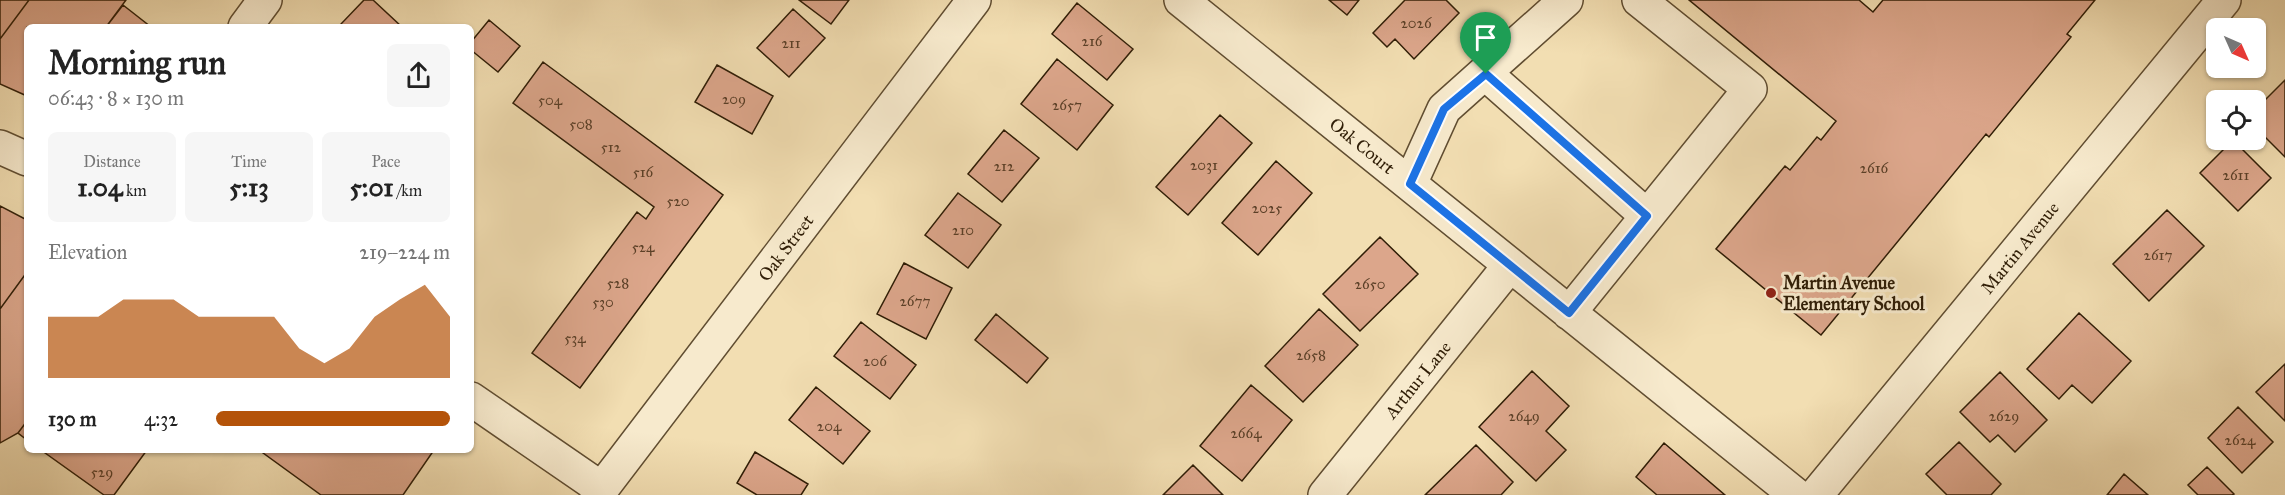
<!DOCTYPE html>
<meta charset="utf-8">
<style>
body{margin:0;font-family:"IM FELL Great Primer",serif;background:#f6f6f6;color:#222;height:100vh;display:flex;flex-direction:column;font-size:22px;white-space:nowrap}
*{box-sizing:border-box;margin:0}
p{font-size:20px;color:#767676}
.icon{flex:none;width:33px;height:33px;fill:none;stroke:currentColor;stroke-width:2;stroke-linecap:round;stroke-linejoin:round}
.map{position:relative;flex:1;overflow:hidden}
.panel{position:absolute;left:24px;top:24px;width:450px;height:429px;display:flex;flex-direction:column;background:#fff;border-radius:9px;box-shadow:0 2px 4px #0004}
.panel>*{flex:none}
.needle{width:39px;rotate:135deg}
.buttons{position:absolute;left:2206px;top:18px;display:grid;gap:12px}
.buttons a{display:grid;place-items:center;width:60px;height:60px;border-radius:9px;background:#fff;box-shadow:0 2px 4px #0004;font-size:30px}
.pin{position:absolute;display:grid;place-items:center;width:51px;height:51px;color:#fff;margin:-62px -26px;border-radius:50% 50% 50% 0;rotate:-45deg;box-shadow:0 0 6px #0007}
.pin .icon{rotate:45deg}
.round{display:grid;place-items:center;flex:none;width:63px;height:63px;border-radius:9px;background:#f6f6f6}
.summary{display:flex;align-items:center;justify-content:space-between;height:102px;padding:0 24px}
h1{font-size:33px;font-weight:700;line-height:45px}
.figures{display:grid;grid-template-columns:repeat(3,1fr);gap:9px;height:102px;padding:6px 24px}
.figures div{display:grid;align-content:center;border-radius:9px;background:#f6f6f6;text-align:center}
.figures b{font-size:26px;font-weight:700}
.figures small{font-size:16px;font-weight:400}
.figures p{font-size:16px}
.chart{height:168px;padding:12px 24px}
.chart p{display:flex;justify-content:space-between}
.chart svg{width:100%;height:108px;margin-top:6px;fill:#b45309;opacity:.7}
ul{padding:0 24px;list-style:none;font-size:20px}
li{display:grid;grid-template-columns:96px 72px 1fr;align-items:center;height:45px}
li i{height:15px;border-radius:8px;background:#b45309}
.map>svg:first-child{display:block}
</style>
<div class="map">
<svg width="2285" height="495" viewBox="0 0 2285 495">
<rect width="100%" height="100%" fill="#f2deb2"/>
<filter id="stains"><feTurbulence type="fractalNoise" baseFrequency=".00333" numOctaves="4"/><feColorMatrix values="0 0 0 0 .2 0 0 0 0 .09 0 0 0 0 .02 0 0 0 .5 -.17"/></filter>
<radialGradient id="worn" r=".72"><stop offset=".6" stop-color="#630" stop-opacity="0"/><stop offset="1" stop-color="#630" stop-opacity=".3"/></radialGradient>
<!-- building -->
<path fill="#dca68b" stroke="#2f1d06" stroke-width="1.5" d="M0,0h29l-29,39z
M29,0h97l-20,27h-79v69l-27,-12v-45z
M364,0h9l29,27h-59l-3,-2z
M799,0h50l-18,24z
M1329,0h30l-12,15z
M1405,0h41l13,13 -45,46 -19,-20 -8,8 -14,-14z
M1689,0h170l14,12 10,-12h212l-28,34 4,3 -82,100 -3,-3 -165,201 -105,-86 69,-83 5,4 27,-33 4,3 15,-19z
M1077,3l56,46 -26,31 -55,-46z
M123,5l28,22h-45z
M793,9l32,29 -36,39 -32,-29z
M489,20l31,26 -22,26 -27,-22v-8z
M1057,59l56,46 -36,45 -56,-46z
M543,62l180,133 -143,193 -48,-35 105,-141 9,7 8,-12 -141,-104z
M717,65l56,31 -21,38 -57,-32z
M2285,80v77l-29,-29v-19z
M1220,115l32,28 -64,72 -32,-28z
M1004,130l35,28 -37,44 -34,-28z
M2233,140l38,38 -33,33 -38,-38z
M1276,161l36,32 -54,62 -36,-32z
M958,193l43,32 -33,43 -43,-33z
M0,206l27,14v52l-27,37z
M2167,210l37,36 -55,55 -36,-37z
M1380,237l38,37 -58,57 -37,-37z
M904,263l48,25 -26,51 -49,-25z
M27,272v149l-9,12 -18,10v-134z
M1319,309l39,36 -55,57 -38,-36z
M2079,313l52,48 -39,42 -20,-18 -13,14 -32,-30z
M996,314l52,44 -21,25 -52,-43z
M861,322l55,43 -26,34 -56,-43z
M2285,364v57l-29,-29z
M1532,371l37,35 -23,25 20,19 -30,31 -57,-54z
M2000,372l47,48 -32,32 -17,-17 -8,7 -30,-30z
M1251,385l41,35 -50,61 -42,-35z
M816,387l54,44 -27,33 -54,-44z
M2238,407l35,35 -31,31 -34,-35z
M27,421v19l-9,-7z
M1959,442l42,42 -10,11h-44l-21,-21z
M1664,443l61,52h-68l-21,-18z
M1476,445l37,37 -12,13h-76z
M41,450h106l-33,45h-10z
M259,450h175l-31,45h-82z
M755,452l53,32 -7,11h-44l-20,-12z
M1193,465l30,30h-60z
M2207,467l27,27 -2,1h-34l-10,-10z
M2124,474l24,21h-41z"/>
<g fill="none" stroke-linecap="round" stroke-linejoin="round">
<defs>
<path id="minor" d="M1181,0l615,495
M245,27l20,-27
M1486,74l161,142
M0,147l27,12
M1410,184l34,-75 122,-109
M1569,313l181,-224 -111,-89
M471,399l131,90
M597,495l377,-495
M1325,495l185,-230
M1816,495l408,-495"/>
</defs>
<!-- minor casing -->
<use href="#minor" stroke="#604d31" stroke-width="36"/>
<!-- minor -->
<use href="#minor" stroke="#f7eacd" stroke-width="33"/>
</g>
<g fill="none" stroke-linecap="round" stroke-linejoin="round">
<defs>
<path id="route" d="M1486,74l161,142 -78,97 -159,-129 34,-75z"/>
</defs>
<!-- route casing -->
<use href="#route" stroke="#fff" stroke-width="12"/>
<!-- route -->
<use href="#route" stroke="#1a73e8" stroke-width="8"/>
</g>
<!-- markers -->
<circle fill="#8f2418" stroke="#f7eacd" stroke-width="2" cx="1771" cy="293" r="6"/>
<g text-anchor="middle" stroke-width="6" stroke-linejoin="round" paint-order="stroke">
<!-- number labels -->
<g font-size="15" fill="#5a3f27">
<text x="1416" y="28">2026</text>
<text x="1092" y="46">216</text>
<text x="791" y="48">211</text>
<text x="734" y="104">209</text>
<text x="550" y="105">504</text>
<text x="1067" y="110">2657</text>
<text x="581" y="129">508</text>
<text x="611" y="152">512</text>
<text x="1204" y="170">2031</text>
<text x="1004" y="171">212</text>
<text x="1874" y="173">2616</text>
<text x="643" y="177">516</text>
<text x="2236" y="180">2611</text>
<text x="678" y="206">520</text>
<text x="1267" y="213">2025</text>
<text x="963" y="235">210</text>
<text x="643" y="252">524</text>
<text x="2158" y="260">2617</text>
<text x="618" y="288">528</text>
<text x="1370" y="289">2650</text>
<text x="915" y="306">2677</text>
<text x="603" y="307">530</text>
<text x="575" y="343">534</text>
<text x="1311" y="360">2658</text>
<text x="875" y="366">206</text>
<text x="1524" y="421">2649</text>
<text x="2004" y="421">2629</text>
<text x="829" y="431">204</text>
<text x="1246" y="438">2664</text>
<text x="2240" y="445">2624</text>
<text x="102" y="477">529</text>
</g>
<!-- street labels -->
<g font-size="18" fill="#2f1d06" stroke="#f7eacd">
<text transform="translate(1362 146) rotate(39)" y="6">Oak Court</text>
<text transform="translate(786 248) rotate(-53)" y="6">Oak Street</text>
<text transform="translate(2020 248) rotate(-51)" y="6">Martin Avenue</text>
<text transform="translate(1418 380) rotate(-51)" y="6">Arthur Lane</text>
</g>
<!-- poi labels -->
<g font-size="18" font-weight="bold" fill="#2f1d06" stroke="#f7eacd" text-anchor="start">
<text x="1783" y="289">Martin Avenue<tspan x="1783" dy="21">Elementary School</tspan></text>
</g>
</g>
<rect width="100%" height="100%" filter="url(#stains)"/>
<rect width="100%" height="100%" fill="url(#worn)"/>
</svg>
<div class="buttons">
<a><svg class="needle" viewBox="-14 -14 28 28"><path d="M0-13l5 13h-10z" fill="#e53935"/><path d="M0 13l5-13h-10z" fill="#767676"/></svg></a>
<a><svg class="icon" aria-label="locate" viewBox="0 0 24 24"><circle cx="12" cy="12" r="6"/><path d="M12 2v4M12 18v4M2 12h4M18 12h4"/></svg></a>
</div>
<div class="pin" style="left:1486px;top:74px;background:#1e9e55"><svg class="icon" aria-label="arrive" viewBox="0 0 24 24"><path d="M6 21V4h12l-3 4 3 4H6"/></svg></div>
<section class="panel">
<div class="summary"><div><h1>Morning run</h1><p>06:43 · 8 × 130 m</p></div><a class="round"><svg class="icon" aria-label="share" viewBox="0 0 24 24"><path d="M12 15V3M7 8l5-5 5 5M5 13v7h14v-7"/></svg></a></div>
<div class="figures">
<div><p>Distance</p><b>1.04<small> km</small></b></div>
<div><p>Time</p><b>5:13</b></div>
<div><p>Pace</p><b>5:01<small> /km</small></b></div>
</div>
<div class="chart"><p><span>Elevation</span>219–224 m</p>
<svg viewBox="0 0 160 44" preserveAspectRatio="none"><path d="M0 44V19L10 19L20 19L30 12L40 12L50 12L60 19L70 19L80 19L90 19L100 32L110 38L120 32L130 19L140 12L150 6L160 19V44z"/></svg>
</div>
<ul>
<li><b>130 m</b>4:32<i style="width:100%"></i></li>
</ul>
</section>
</div>
